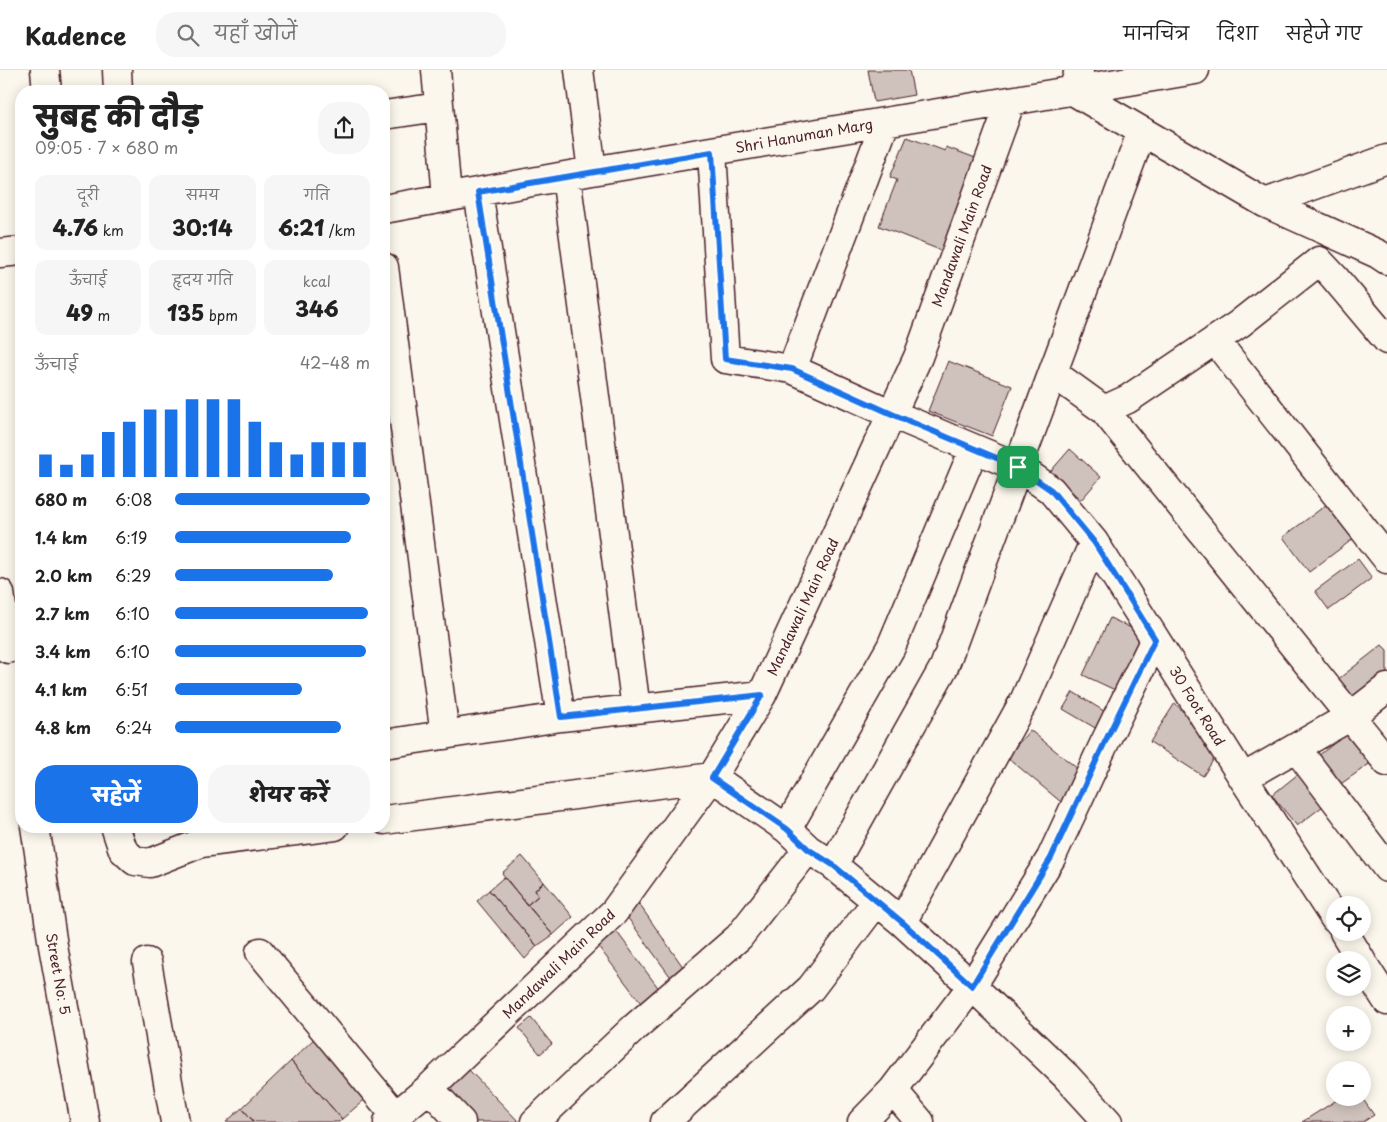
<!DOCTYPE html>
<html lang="hi">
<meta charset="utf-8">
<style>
body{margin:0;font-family:"Playpen Sans","Playpen Sans Deva",sans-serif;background:#f6f6f6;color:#222;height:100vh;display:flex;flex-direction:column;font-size:19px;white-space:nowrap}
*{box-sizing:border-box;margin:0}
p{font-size:16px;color:#767676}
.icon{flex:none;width:28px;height:28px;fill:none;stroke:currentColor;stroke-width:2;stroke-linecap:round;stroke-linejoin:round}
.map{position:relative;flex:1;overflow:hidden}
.details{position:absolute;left:15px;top:15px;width:375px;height:748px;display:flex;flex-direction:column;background:#fff;border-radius:20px;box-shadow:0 2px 12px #0003}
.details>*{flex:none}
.controls{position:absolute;left:1326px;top:826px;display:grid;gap:10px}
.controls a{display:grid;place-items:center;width:45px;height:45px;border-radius:50%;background:#fff;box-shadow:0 2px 12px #0003;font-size:25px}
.pin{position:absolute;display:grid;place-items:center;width:42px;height:42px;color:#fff;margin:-21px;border-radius:10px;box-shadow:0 2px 8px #0006}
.round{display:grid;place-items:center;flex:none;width:52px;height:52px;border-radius:20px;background:#f6f6f6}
.overview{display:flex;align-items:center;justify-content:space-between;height:85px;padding:0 20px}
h1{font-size:28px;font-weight:800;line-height:38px}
.metrics{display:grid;grid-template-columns:repeat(3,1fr);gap:8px;height:85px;padding:5px 20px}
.metrics div{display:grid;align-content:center;border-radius:12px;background:#f6f6f6;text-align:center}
.metrics b{font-size:21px;font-weight:800}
.metrics small{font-size:14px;font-weight:400}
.metrics p{font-size:14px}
.chart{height:140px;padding:10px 20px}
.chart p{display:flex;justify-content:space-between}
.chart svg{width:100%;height:90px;margin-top:5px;stroke:#1a73e8;stroke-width:6}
.button{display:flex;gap:10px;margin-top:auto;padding:10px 20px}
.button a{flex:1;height:58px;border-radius:20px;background:#1a73e8;color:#fff;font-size:20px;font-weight:800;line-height:58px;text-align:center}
.button a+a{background:#f6f6f6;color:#222}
ul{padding:0 20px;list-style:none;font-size:16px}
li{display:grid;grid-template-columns:80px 60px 1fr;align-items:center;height:38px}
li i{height:12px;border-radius:6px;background:#1a73e8}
header{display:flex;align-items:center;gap:30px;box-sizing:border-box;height:70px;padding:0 25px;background:#fff;border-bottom:1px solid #e0e0e0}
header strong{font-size:24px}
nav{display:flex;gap:28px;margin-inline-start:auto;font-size:18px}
.search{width:350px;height:45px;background:#f6f6f6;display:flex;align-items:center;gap:12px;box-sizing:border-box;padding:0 18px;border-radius:20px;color:#767676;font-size:19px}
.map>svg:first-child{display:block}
</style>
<header>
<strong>Kadence</strong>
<div class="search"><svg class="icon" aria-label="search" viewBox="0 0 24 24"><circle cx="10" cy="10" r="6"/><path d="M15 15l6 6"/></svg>यहाँ खोजें</div>
<nav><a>मानचित्र</a><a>दिशा</a><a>सहेजे गए</a></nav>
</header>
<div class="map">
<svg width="1387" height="1052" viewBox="0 0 1387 1052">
<rect width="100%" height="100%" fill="#fbf7ec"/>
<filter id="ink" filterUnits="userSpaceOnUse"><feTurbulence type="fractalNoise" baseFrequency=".02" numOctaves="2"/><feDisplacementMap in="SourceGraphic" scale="10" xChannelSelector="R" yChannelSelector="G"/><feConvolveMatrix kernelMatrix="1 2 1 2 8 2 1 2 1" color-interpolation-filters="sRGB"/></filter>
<g filter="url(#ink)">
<!-- building -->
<path fill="#cfc2bc" stroke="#4a1f2b" d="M868,0h41l5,25 -40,7z
M907,67l38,14 1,-4 35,13 -36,92 -66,-26 18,-46 -7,-3z
M948,291l64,25 -20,50 -64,-25z
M1070,379l31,28 -20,23 -31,-28z
M1326,435l27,34 -44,33 -26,-35z
M1358,489l14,19 -43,32 -14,-19z
M1110,548l32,15 -27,57 -32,-15z
M1382,575l5,5v22l-40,31 -15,-19z
M1073,622l34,21 -10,16 -34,-20z
M1175,633l44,48 -16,25 -53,-34z
M1030,660l54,44 -23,28 -54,-45z
M1351,660l24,30 -40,28 -22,-28z
M1302,701l25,32 -30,23 -25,-31z
M522,786l22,26 -9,8 3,6 -11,9 -25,-32z
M504,807l49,58 -16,11 -48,-56z
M544,812l29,35 -20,18 -26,-30 11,-9 -3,-6z
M489,820l48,56 -12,13 -48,-58z
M639,834l49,70 -13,9 -50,-69z
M617,862l48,65 -19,13 -48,-64z
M531,948l21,26 -12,10 -21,-26z
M318,965l52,60 -28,24 -51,-58z
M291,991l51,58 -3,3h-85l-12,-14z
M469,1000l50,52h-47l-27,-28z
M1340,1028h22l12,17 -11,7h-61z
M242,1038l12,14h-28z"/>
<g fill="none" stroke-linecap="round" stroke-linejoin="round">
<defs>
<path id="minor" d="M45,0l2,21
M117,0l1,21
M436,0l11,127
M579,0l13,101
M1079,0l-6,21 192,112 113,51 9,6
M384,45l55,-8
M712,82l13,207 67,10 100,45 126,53 33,23 43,52 149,236 108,-62 36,-28
M566,106l70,533
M478,122l83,525
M1265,133l122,-44
M384,139l208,-38 603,-101
M0,183l21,-2
M384,197l61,468
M1215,270l172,219
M792,299l93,-246
M1053,303l51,37 283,352
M1104,340l24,-11 111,-75 80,-63 15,16 53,63
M0,523l8,56
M384,674l177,-27 201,-22
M1296,678l91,120
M1243,708l92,141
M384,750l328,-43 75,52 21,20 25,16 69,57 70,64 94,90 42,46
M35,756l18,120 32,176
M115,756l8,24 12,11 15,2 51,-20 134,-17
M787,759l104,-182 83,-198
M833,795l111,-198 198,-536
M902,852l123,-223 69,-157
M1344,862l17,28
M260,882l136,164
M147,892l28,160
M1362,892l25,39
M429,1018l32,34
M893,1020l27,32
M388,1052l41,-34 185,-176 98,-135 50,-82 156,-338 93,-256
M535,1052l100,-95 104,-90 69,-88
M665,1052l146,-134 65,-86
M862,1052l31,-32 79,-104 79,-128 53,-114 51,-105"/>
</defs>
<!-- minor casing -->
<use href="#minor" stroke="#4a1f2b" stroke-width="31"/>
<!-- minor -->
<use href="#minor" stroke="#fbf7ec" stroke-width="28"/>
</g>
</g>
<g fill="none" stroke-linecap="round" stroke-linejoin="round" filter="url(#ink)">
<defs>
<path id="route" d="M712,82l13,207 67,10 100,45 126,53 33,23 43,52 61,97 -51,105 -53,114 -79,128 -70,-64 -69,-57 -25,-16 -21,-20 -75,-51 50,-83 -201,22 -83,-525z"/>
</defs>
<!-- route casing -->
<use href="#route" stroke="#fff" stroke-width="10"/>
<!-- route -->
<use href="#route" stroke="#1a73e8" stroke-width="6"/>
</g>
<g text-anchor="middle" stroke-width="5" stroke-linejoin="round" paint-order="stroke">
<!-- street labels -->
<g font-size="14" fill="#4a1f2b" stroke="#fbf7ec">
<text transform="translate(804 66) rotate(-10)" y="5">Shri Hanuman Marg</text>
<text transform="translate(962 166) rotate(-70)" y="5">Mandawali Main Road</text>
<text transform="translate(803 537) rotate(-65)" y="5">Mandawali Main Road</text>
<text transform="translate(1197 636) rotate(58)" y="5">30 Foot Road</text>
<text transform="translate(559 894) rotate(-44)" y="5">Mandawali Main Road</text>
<text transform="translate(58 904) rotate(80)" y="5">Street No: 5</text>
</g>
</g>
</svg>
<div class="controls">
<a><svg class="icon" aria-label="locate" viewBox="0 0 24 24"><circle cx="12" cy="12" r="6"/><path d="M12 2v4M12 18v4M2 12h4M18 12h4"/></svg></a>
<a><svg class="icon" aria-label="layers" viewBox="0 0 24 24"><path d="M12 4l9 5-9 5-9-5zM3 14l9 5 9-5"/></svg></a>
<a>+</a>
<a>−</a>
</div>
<div class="pin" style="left:1018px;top:397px;background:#1e9e55"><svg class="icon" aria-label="arrive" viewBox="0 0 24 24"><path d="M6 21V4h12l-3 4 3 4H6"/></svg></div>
<section class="details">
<div class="overview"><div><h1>सुबह की दौड़</h1><p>09:05 · 7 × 680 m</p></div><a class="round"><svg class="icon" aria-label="share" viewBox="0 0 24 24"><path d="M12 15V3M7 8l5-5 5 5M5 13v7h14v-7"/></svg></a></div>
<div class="metrics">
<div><p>दूरी</p><b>4.76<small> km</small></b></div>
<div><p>समय</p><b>30:14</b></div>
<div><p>गति</p><b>6:21<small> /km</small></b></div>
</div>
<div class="metrics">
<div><p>ऊँचाई</p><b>49<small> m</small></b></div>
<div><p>हृदय गति</p><b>135<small> bpm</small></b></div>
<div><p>kcal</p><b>346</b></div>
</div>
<div class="chart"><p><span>ऊँचाई</span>42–48 m</p>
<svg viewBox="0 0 160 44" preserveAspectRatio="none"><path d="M5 44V33M15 44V38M25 44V33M35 44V22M45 44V17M55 44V11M65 44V11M75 44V6M85 44V6M95 44V6M105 44V17M115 44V27M125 44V33M135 44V27M145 44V27M155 44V27"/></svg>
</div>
<ul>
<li><b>680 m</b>6:08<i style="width:100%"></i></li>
<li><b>1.4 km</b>6:19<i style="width:90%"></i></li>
<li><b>2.0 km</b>6:29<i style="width:81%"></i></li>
<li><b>2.7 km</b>6:10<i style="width:99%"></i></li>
<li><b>3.4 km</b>6:10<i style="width:98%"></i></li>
<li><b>4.1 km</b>6:51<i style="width:65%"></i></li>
<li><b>4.8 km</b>6:24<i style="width:85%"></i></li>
</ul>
<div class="button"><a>सहेजें</a><a>शेयर करें</a></div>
</section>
</div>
